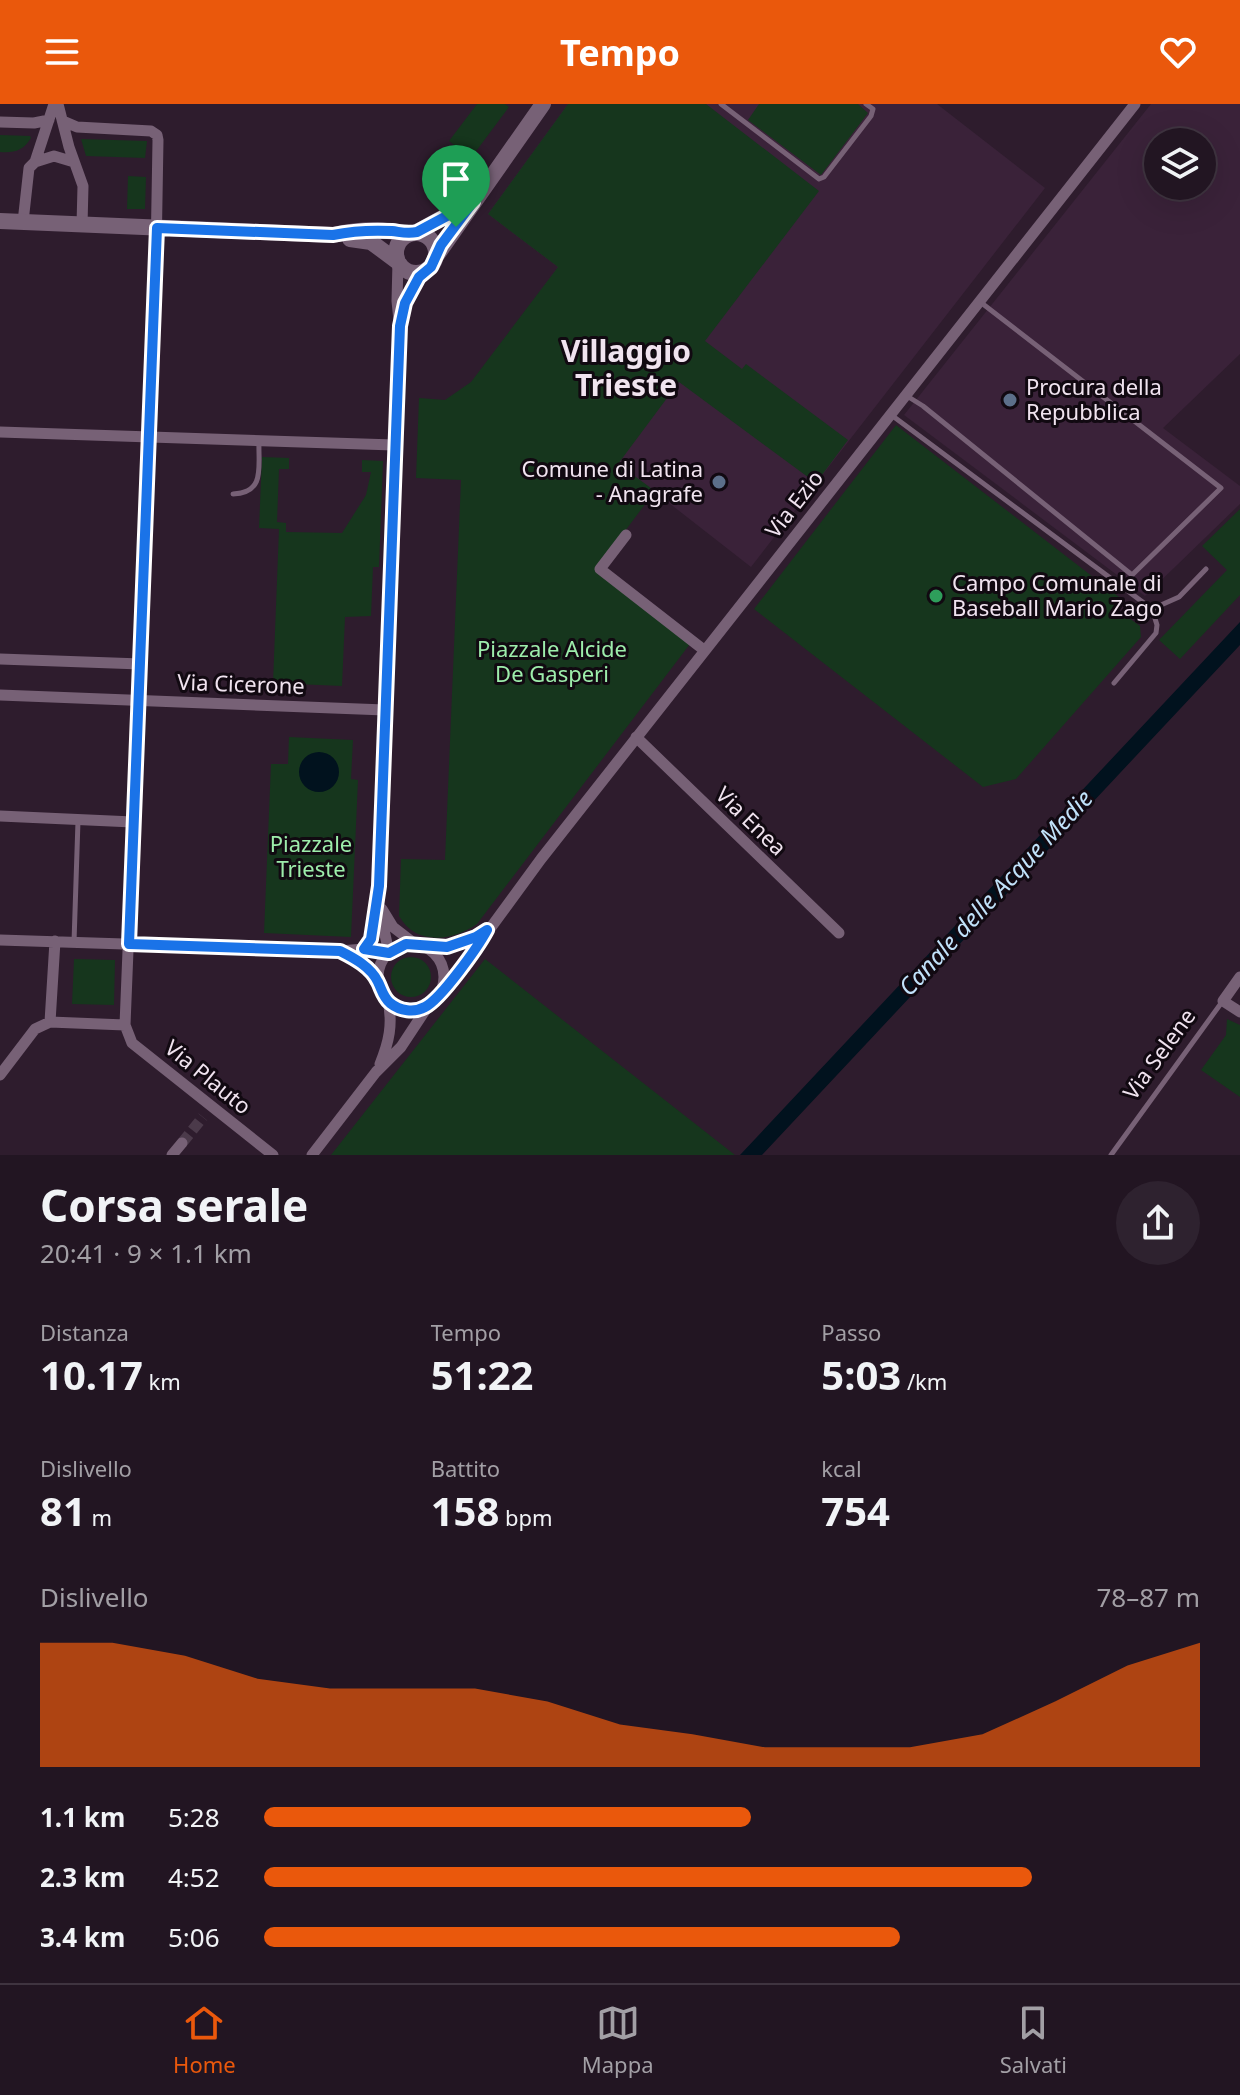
<!DOCTYPE html>
<html lang="it">
<meta charset="utf-8">
<style>
body{margin:0;font-family:"Noto Sans",sans-serif;background:#2e222f;color:#f1f3f6;height:100vh;display:flex;flex-direction:column;font-size:30px;white-space:nowrap}
*{box-sizing:border-box;margin:0}
p{font-size:26px;color:#a29fa5}
.icon{flex:none;width:44px;height:44px;fill:none;stroke:currentColor;stroke-width:2;stroke-linecap:round;stroke-linejoin:round}
.map{position:relative;height:1051px;overflow:hidden}
.panel{display:flex;flex-direction:column;background:#221522;flex:1}
.panel>*{flex:none}
.controls{position:absolute;left:1144px;top:24px;display:grid;gap:16px}
.controls a{display:grid;place-items:center;width:72px;height:72px;border-radius:50%;background:#221522;box-shadow:0 8px 32px #0002,0 0 0 2px #3f3440;font-size:40px}
.pin{position:absolute;display:grid;place-items:center;width:68px;height:68px;color:#fff;margin:-82px -34px;border-radius:50% 50% 50% 0;rotate:-45deg;box-shadow:0 0 8px #0007}
.pin .icon{rotate:45deg}
.round{display:grid;place-items:center;flex:none;width:84px;height:84px;border-radius:42px;background:#2e222f}
.head{display:flex;align-items:center;justify-content:space-between;height:136px;padding:0 40px}
h1{font-size:44px;font-weight:700;line-height:60px}
.stats{display:grid;grid-template-columns:repeat(3,1fr);gap:12px;height:136px;padding:8px 40px}
.stats div{display:grid;align-content:center}
.stats b{font-size:40px;font-weight:700}
.stats small{font-size:22px;font-weight:400}
.stats p{font-size:22px}
.chart{height:224px;padding:16px 40px}
.chart p{display:flex;justify-content:space-between}
.chart svg{width:100%;height:144px;margin-top:8px;fill:#ea580c;opacity:.7}
ul{padding:0 40px;list-style:none;font-size:26px}
li{display:grid;grid-template-columns:128px 96px 1fr;align-items:center;height:60px}
li i{height:20px;border-radius:10px;background:#ea580c}
header{display:flex;justify-content:space-between;align-items:center;height:104px;padding:0 40px;background:#ea580c;color:#fff;font-size:36px;font-weight:700}
.tabs{display:flex;justify-content:space-around;align-items:center;height:112px;border-top:2px solid #3f3440;background:#221522;font-size:22px;color:#a29fa5}
.tabs a{display:grid;justify-items:center;gap:4px}
.tabs .selected{color:#ea580c}
.map>svg:first-child{display:block}
</style>
<header><svg class="icon" aria-label="menu" viewBox="0 0 24 24"><path d="M4 6h16M4 12h16M4 18h16"/></svg>Tempo<svg class="icon" aria-label="heart" viewBox="0 0 24 24"><path d="M12 20l-8-8c-3-5 5-10 8-4 3-6 11-1 8 4z"/></svg></header>
<div class="map">
<svg width="1240" height="1051" viewBox="0 0 1240 1051">
<rect width="100%" height="100%" fill="#2e1c2d"/>
<!-- built -->
<path fill="#3a2239" fill-rule="evenodd" d="M568,0h369l108,84 -294,379 -132,-103 -137,-94 76,-103 -70,-53z
M1151,0h89v250l-77,74 77,58v18l-95,92 -241,-181zM1158,38h44v44h-44z"/>
<!-- green -->
<path fill="#16361d" d="M477,0h28l4,3 -38,51 -22,-17z
M568,0h138l113,87 -114,150 37,28 4,-5 102,76 -32,43 -137,-101 -61,82 37,27 -60,80 95,73 -213,280c-24,17 -61,22 -78,-8l2,-57 44,1 16,-380 -45,-2 3,-80 26,2 26,-18 87,-115 -70,-53z
M759,0h99l10,9 -47,62 -73,-55z
M0,31l30,1 1,2c-8,13 -17,15 -31,14z
M81,35l66,2 -2,17 -59,-2z
M128,72l18,1 -1,32h-18z
M896,321l223,172 -1,13 22,16 1,11 -125,142 -33,8 -229,-178z
M262,353l27,1v11h-10l-2,53 9,1v9l56,1 24,-38 5,-23h-9v-12l21,1 -4,106h-6l-2,49 -26,1 -3,69 -69,-3 6,-154 -20,-1z
M1240,405v86l-60,64 -21,-19 68,-70 -25,-24z
M289,633l64,3 -2,39 7,1 -7,157 -87,-4 7,-169h17z
M391 873a20 20 0 1 1 40 0a20 20 0 1 1-40 0Z
M74,855l41,1 -1,45 -42,-1z
M485,855l250,196h-404z
M1227,915l13,6v72l-39,-27 25,-35z"/>
<!-- water -->
<path fill="#01121e" d="M1240,518v23l-478,510h-22z
M299 668a20 20 0 1 1 40 0a20 20 0 1 1-40 0Z"/>
<g fill="none" stroke-linecap="round" stroke-linejoin="round">
<!-- street-tunnel -->
<path stroke="#4b3a4a" stroke-width="11" stroke-dasharray="11 5.5" stroke-linecap="butt" d="M182,1039l21,-26"/>
<!-- lane -->
<path stroke="#776176" stroke-width="5" d="M721,0l98,75 5,-2 47,-61 2,-7 -7,-5
M907,292l16,10 209,169 89,-87 -242,-187
M890,310l262,195 5,16 -1,8 -42,50
M233,390c33,-1 25,-28 26,-53
M1152,505l27,-12 27,-28
M74,838l4,-121
M1111,1051l111,-153"/>
<!-- street -->
<path stroke="#776176" stroke-width="11" d="M58,0l11,43 14,39 -1,39
M0,18l34,1 15,-3
M35,58l19,-6 20,6
M23,118l6,-54 6,-6 19,-58
M398,158l-1,39 2,20
M0,328l394,13
M626,431l-26,34 104,81
M0,555l141,5
M0,591l385,15
M636,633l203,196
M0,712l133,6
M382,805l11,18 22,17
M0,836l340,11 24,-2 25,4 -11,-51 22,-576 11,-34 15,-22
M55,837l-5,81 75,3 31,-768 2,-117 -1,-5 -6,-4 -74,-4 -14,-6
M378 873a33 33 0 1 1 66 0a33 33 0 1 1-66 0Z
M427,844l29,-3 30,-14
M364,845l7,-10 5,-29
M340,848l23,12 15,17
M1240,873l-17,24 17,11
M441,887l29,-35 71,-97 594,-755
M125,921l7,18 141,112
M380,960c9,-22 13,-40 8,-63
M0,971l35,-46 15,-7
M172,1051l10,-12
M312,1051l64,-83 25,-25 27,-41"/>
<!-- secondary -->
<path stroke="#776176" stroke-width="16" d="M0,117l333,14c23,-5 51,-7 74,0
M417,128l54,-30
M396 149a20 20 0 1 1 40 0a20 20 0 1 1-40 0Z
M350,135l21,3 27,20
M437,151l106,-151"/>
</g>
<g fill="none" stroke-linecap="round" stroke-linejoin="round">
<defs>
<path id="route" d="M473,98l-32,43 -10,22 -12,10 -14,26 -5,23 -21,560 -8,53 -7,10 25,4 17,-9 41,3 29,-10 11,-7c-9,17 -46,69 -62,77 -11,6 -25,4 -35,-4 -7,-6 -8,-13 -12,-21 -7,-15 -24,-24 -38,-31l-211,-7 28,-716 176,7c19,-4 39,-5 59,-4 9,1 15,3 25,1z"/>
</defs>
<!-- route casing -->
<use href="#route" stroke="#fff" stroke-width="16"/>
<!-- route -->
<use href="#route" stroke="#1a73e8" stroke-width="10"/>
</g>
<!-- markers -->
<g fill="#5c6f8a" stroke="#110911" stroke-width="3">
<circle cx="1010" cy="296" r="8"/>
<circle cx="719" cy="378" r="8"/>
</g>
<circle fill="#2e9e5b" stroke="#110911" stroke-width="3" cx="936" cy="492" r="8"/>
<g text-anchor="middle" stroke-width="6" stroke-linejoin="round" paint-order="stroke">
<!-- poi labels -->
<g font-size="22" fill="#f0e3ef" stroke="#110911" text-anchor="start">
<text x="1026" y="291">Procura della<tspan x="1026" dy="25">Repubblica</tspan></text>
<text x="703" y="373" text-anchor="end">Comune di Latina<tspan x="703" dy="25">- Anagrafe</tspan></text>
<text x="952" y="487">Campo Comunale di<tspan x="952" dy="25">Baseball Mario Zago</tspan></text>
</g>
<!-- street labels -->
<g font-size="22" fill="#f0e3ef" stroke="#110911">
<text transform="translate(794 400) rotate(-52)" y="8">Via Ezio</text>
<text transform="translate(241 580) rotate(2)" y="8">Via Cicerone</text>
<text transform="translate(751 717) rotate(44)" y="8">Via Enea</text>
<text transform="translate(1159 950) rotate(-54)" y="8">Via Selene</text>
<text transform="translate(208 973) rotate(39)" y="8">Via Plauto</text>
</g>
<!-- park labels -->
<g font-size="22" fill="#9dedab" stroke="#110911">
<text x="552" y="553">Piazzale Alcide<tspan x="552" dy="25">De Gasperi</tspan></text>
<text x="311" y="748">Piazzale<tspan x="311" dy="25">Trieste</tspan></text>
</g>
<!-- water labels -->
<g font-size="24" font-style="italic" fill="#c1e2fa" stroke="#110911">
<text transform="translate(996 789) rotate(-47)" y="8">Canale delle Acque Medie</text>
</g>
<!-- district labels -->
<g font-size="30" font-weight="bold" fill="#f0e3ef" stroke="#110911">
<text x="626" y="258">Villaggio<tspan x="626" dy="34">Trieste</tspan></text>
</g>
</g>
</svg>
<div class="controls">
<a><svg class="icon" aria-label="layers" viewBox="0 0 24 24"><path d="M12 4l9 5-9 5-9-5zM3 14l9 5 9-5"/></svg></a>
</div>
<div class="pin" style="left:456px;top:123px;background:#1e9e55"><svg class="icon" aria-label="arrive" viewBox="0 0 24 24"><path d="M6 21V4h12l-3 4 3 4H6"/></svg></div>
</div>
<section class="panel">
<div class="head"><div><h1>Corsa serale</h1><p>20:41 · 9 × 1.1 km</p></div><a class="round"><svg class="icon" aria-label="share" viewBox="0 0 24 24"><path d="M12 15V3M7 8l5-5 5 5M5 13v7h14v-7"/></svg></a></div>
<div class="stats">
<div><p>Distanza</p><b>10.17<small> km</small></b></div>
<div><p>Tempo</p><b>51:22</b></div>
<div><p>Passo</p><b>5:03<small> /km</small></b></div>
</div>
<div class="stats">
<div><p>Dislivello</p><b>81<small> m</small></b></div>
<div><p>Battito</p><b>158<small> bpm</small></b></div>
<div><p>kcal</p><b>754</b></div>
</div>
<div class="chart"><p><span>Dislivello</span>78–87 m</p>
<svg viewBox="0 0 160 44" preserveAspectRatio="none"><path d="M0 44V6L10 6L20 10L30 17L40 20L50 20L60 20L70 24L80 31L90 34L100 38L110 38L120 38L130 34L140 24L150 13L160 6V44z"/></svg>
</div>
<ul>
<li><b>1.1 km</b>5:28<i style="width:52%"></i></li>
<li><b>2.3 km</b>4:52<i style="width:82%"></i></li>
<li><b>3.4 km</b>5:06<i style="width:68%"></i></li>
</ul>
</section>
<nav class="tabs">
<a class="selected"><svg class="icon" aria-label="home" viewBox="0 0 24 24"><path d="M3 11l9-7 9 7M6 9v11h12V9"/></svg>Home</a>
<a><svg class="icon" aria-label="map" viewBox="0 0 24 24"><path d="M3 6l6-2 6 2 6-2v14l-6 2-6-2-6 2zM9 4v14M15 6v14"/></svg>Mappa</a>
<a><svg class="icon" aria-label="saved" viewBox="0 0 24 24"><path d="M7 4h10v16l-5-4-5 4z"/></svg>Salvati</a>
</nav>
